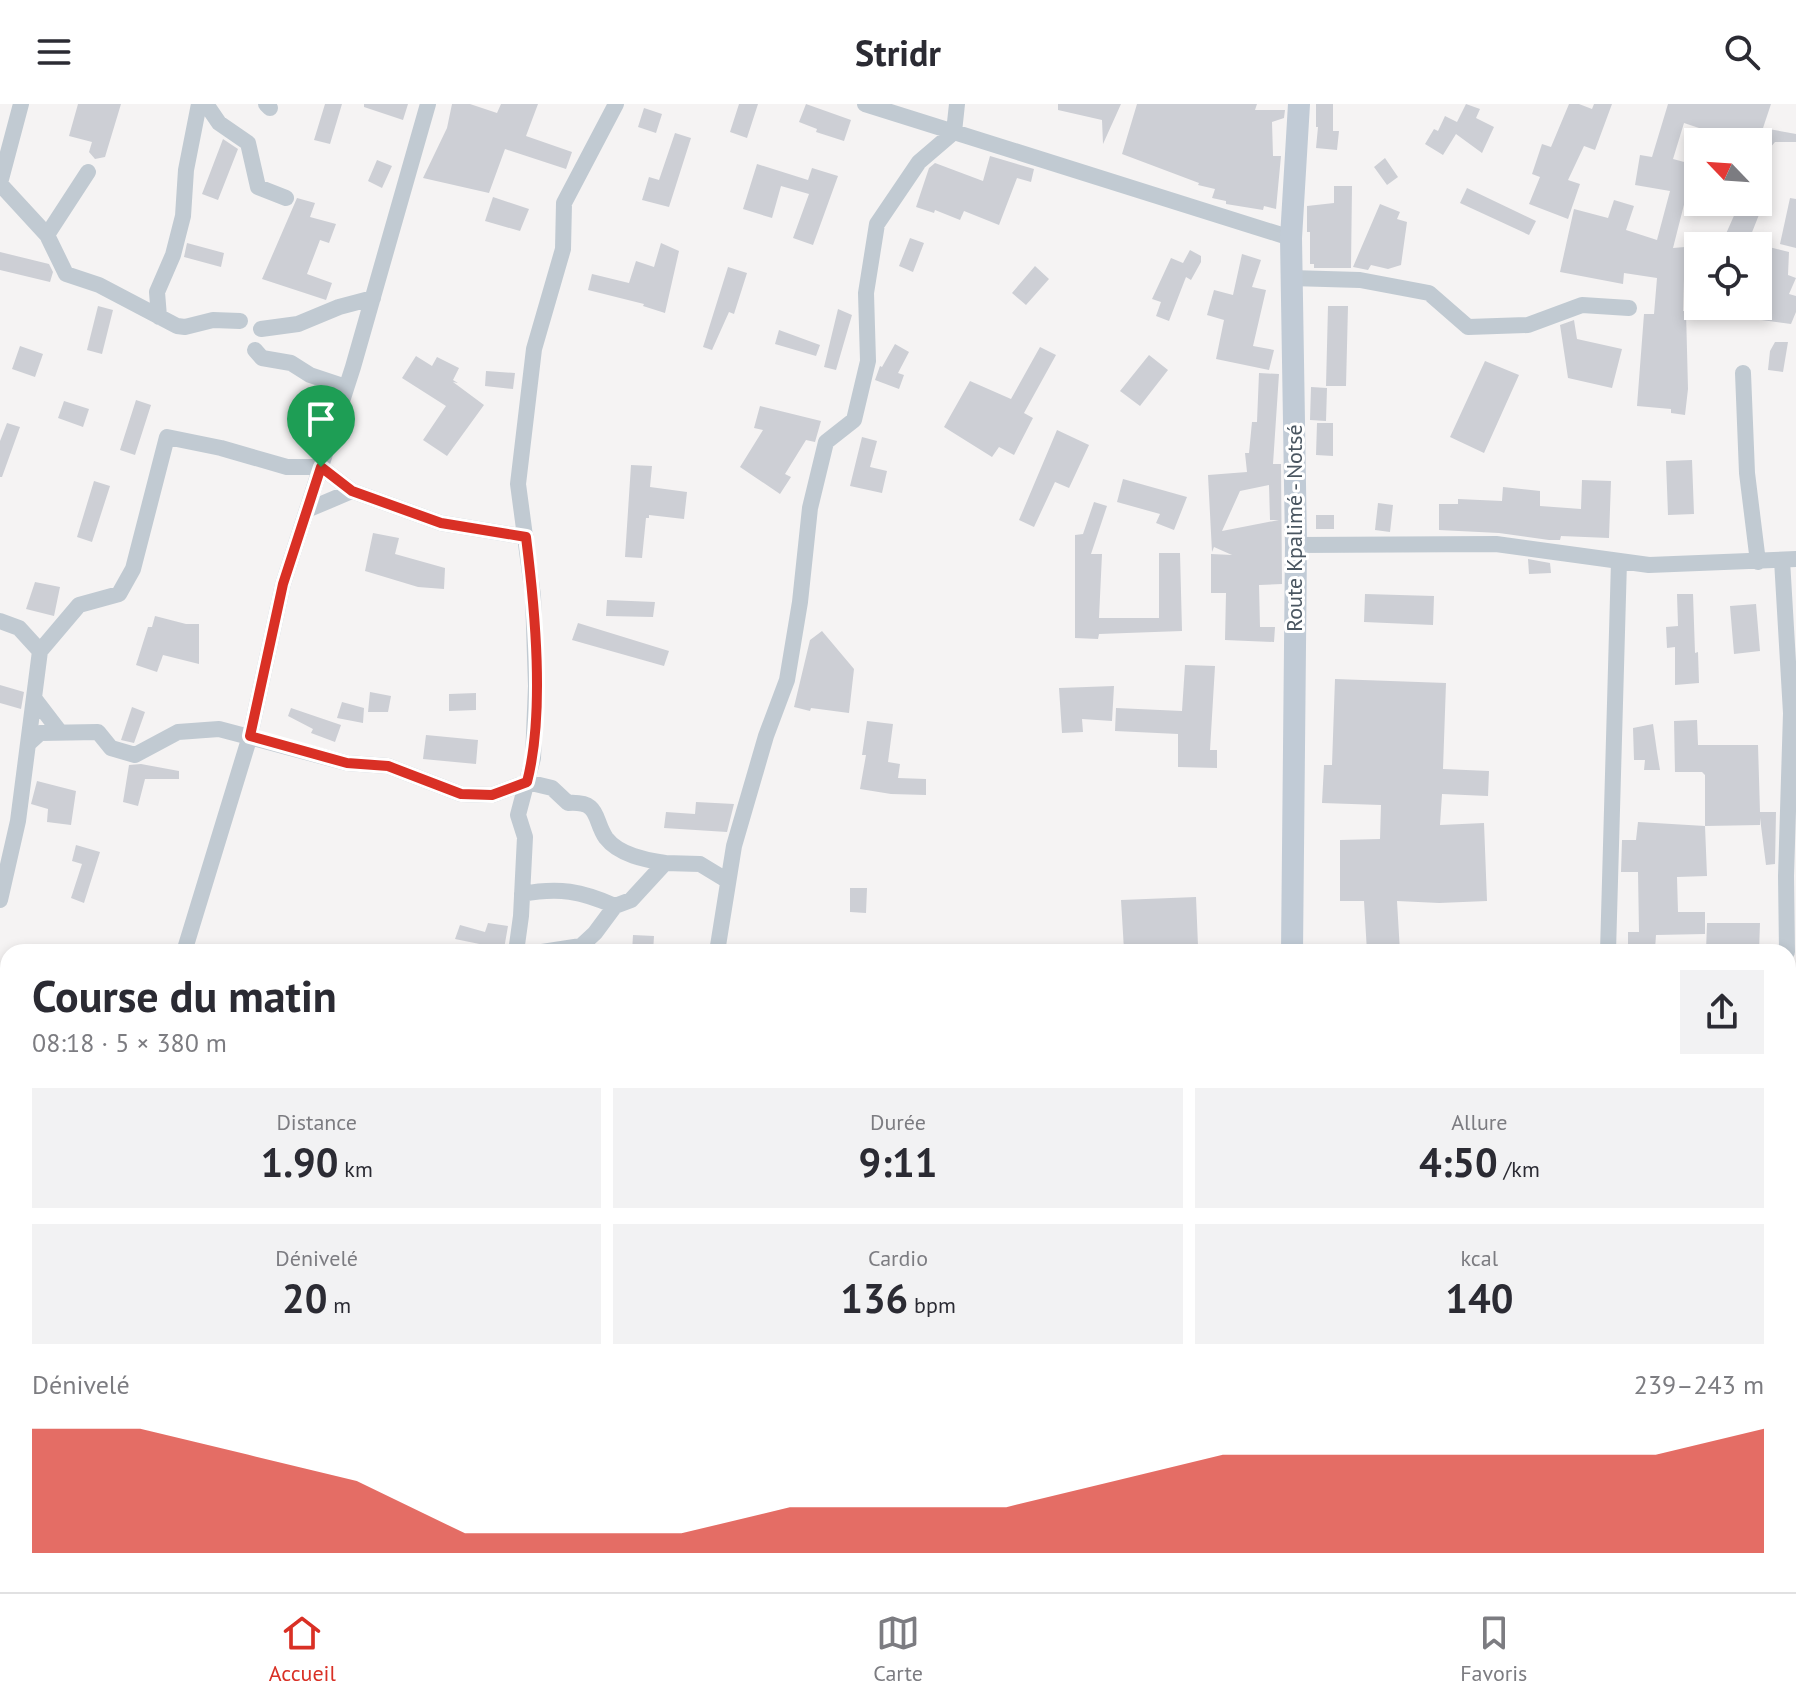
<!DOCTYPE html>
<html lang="fr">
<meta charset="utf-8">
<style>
body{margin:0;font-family:"PT Sans",sans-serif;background:#f2f2f3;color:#2b2b33;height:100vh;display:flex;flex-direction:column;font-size:30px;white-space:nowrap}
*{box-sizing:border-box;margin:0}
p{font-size:26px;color:#7c7c81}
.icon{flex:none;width:44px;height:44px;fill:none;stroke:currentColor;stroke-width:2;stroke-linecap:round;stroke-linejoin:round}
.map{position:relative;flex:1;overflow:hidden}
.side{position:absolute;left:0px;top:840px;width:1796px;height:648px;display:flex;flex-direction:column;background:#fff;border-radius:24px 24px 0 0;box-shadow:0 4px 12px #0003}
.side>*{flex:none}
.needle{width:52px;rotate:295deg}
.tools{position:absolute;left:1684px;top:24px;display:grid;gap:16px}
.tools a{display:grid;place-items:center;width:88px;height:88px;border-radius:0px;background:#fff;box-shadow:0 4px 12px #0003;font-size:40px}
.pin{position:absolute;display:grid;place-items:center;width:68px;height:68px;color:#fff;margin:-82px -34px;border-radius:50% 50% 50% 0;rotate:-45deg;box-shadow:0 0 8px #0007}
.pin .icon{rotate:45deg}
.round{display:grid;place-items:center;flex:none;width:84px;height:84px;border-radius:0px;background:#f2f2f3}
.overview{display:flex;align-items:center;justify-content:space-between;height:136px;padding:0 32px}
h1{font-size:44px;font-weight:700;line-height:60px}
.metrics{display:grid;grid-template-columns:repeat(3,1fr);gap:12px;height:136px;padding:8px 32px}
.metrics div{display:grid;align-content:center;border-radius:0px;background:#f2f2f3;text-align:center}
.metrics b{font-size:40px;font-weight:700}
.metrics small{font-size:22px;font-weight:400}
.metrics p{font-size:22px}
.chart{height:224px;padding:16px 32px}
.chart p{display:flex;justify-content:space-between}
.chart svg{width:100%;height:144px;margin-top:8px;fill:#d93025;opacity:.7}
header{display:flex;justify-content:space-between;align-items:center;height:104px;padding:0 32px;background:#fff;font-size:36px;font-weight:700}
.tab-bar{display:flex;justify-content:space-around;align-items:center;height:112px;border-top:2px solid #e1e1e2;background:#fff;font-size:22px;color:#7c7c81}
.tab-bar a{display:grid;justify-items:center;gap:4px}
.tab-bar .current{color:#d93025}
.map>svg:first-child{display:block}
</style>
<header><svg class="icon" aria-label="menu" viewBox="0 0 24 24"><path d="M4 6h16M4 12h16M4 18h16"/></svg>Stridr<svg class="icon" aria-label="search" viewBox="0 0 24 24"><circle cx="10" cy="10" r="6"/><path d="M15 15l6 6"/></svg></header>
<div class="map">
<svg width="1796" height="1488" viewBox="0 0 1796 1488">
<rect width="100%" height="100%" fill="#f5f3f3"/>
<!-- building -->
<path fill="#cdcfd5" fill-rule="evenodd" d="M78,0h43l-16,53 -10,2 -6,-7 3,-10 -23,-6z
M325,0h17l-12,40 -16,-4z
M364,0h44l-5,16 -39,-13z
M452,0h18l27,9 4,-9h37l-12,32 46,16 -6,17 -61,-20 -16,44 -66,-15 24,-50z
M739,0h19l-11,34 -17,-6z
M806,0l45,16 -7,21 -28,-9 1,-3 -18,-7z
M1058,0h63l-18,40 -1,-24 -44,-10z
M1137,0h120l-2,6h30l-1,8 -12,4 1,34h8l-5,53 -12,-3 -1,4 -37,-6v-3l-14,-3 3,-9 -17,-4 1,-2 -77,-29z
M1316,0h17v27h6l-2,19 -21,-2 2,-21h-2z
M1466,0l14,5 -4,9 18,9 -12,26 -26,-19 -13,21 -18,-11 9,-15 4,2 7,-15 12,6z
M1569,0h10l13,5 2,-5h18l-17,46 -11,-4 -16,34 12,4 -12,35 -39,-15 11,-27 -8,-3 10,-30 9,3z
M1668,0h103l-8,24 33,6v8h-21l-17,20v-20h-32l3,-4 -45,-15 -11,36 15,4 -1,5 11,2v19l-9,-4 -16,63 12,-1 -2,64h3l2,78 -3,26 -14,-2v-4l-34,-3 7,-92h10l3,-36 -33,-5 -1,11 -63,-12 14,-63 34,9 6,-18 20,6 -8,24 31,10 13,-49 -35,-6 5,-30 12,2z
M644,4l18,6 -6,19 -18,-6z
M675,29l16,5 -22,69 -27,-7 7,-23 10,3z
M223,35l15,10 -20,51 -16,-6z
M990,52l44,13 -3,13 -14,-4 -18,47 -35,-14 -4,9 -25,-10 -1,3 -18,-6 13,-39 6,-5 48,18z
M1385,54l13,19 -11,8 -13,-18z
M377,56l15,6 -10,22 -14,-7z
M757,60l51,16 4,-12 26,8 -25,69 -20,-7 16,-44 -28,-8 -9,32 -29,-9z
M1334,82h18l-1,82h-37v-4h-4v-32h-3v-26l27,-3z
M1467,84l69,33 -7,14 -69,-32z
M493,93l36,12 -9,22 -35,-10z
M297,94l18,5 -5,14 26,7 -7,19 -9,-3 -13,34 25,9 -6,17 -64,-21z
M1790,94l6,1v49l-16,-4z
M1740,98h24l-17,43 -22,-9z
M1380,100l20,8 -3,7 10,3 -6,43 -13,4 -17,-4 -3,5 -15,-3z
M910,134l14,5 -11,29 -14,-6z
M187,139l37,10 -3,14 -37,-10z
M661,139l18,8 -14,62 -22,-7 1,-2 -56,-14 4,-16 37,9 7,-22 18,6z
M1769,143l20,5 -1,23 8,3 -7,16 7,2v16l-5,12 -67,-9 1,-9h33v-19l6,-15 2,-18z
M1190,146l11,6v6l-10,18 -5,-3 -17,44 -13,-5 5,-14 -9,-3 19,-41 12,5z
M0,148l49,12 4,8 -3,10 -50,-12z
M1242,150l19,6 -9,27 14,3 -13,56 21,4 -5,20 -53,-11 8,-39 -17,-5 7,-25 19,5z
M1035,162l14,13 -23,26 -14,-12z
M728,163l19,6 -13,41 -5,-2 -17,38 -9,-3z
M98,202l15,4 -11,44 -15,-4z
M1328,202h20l-2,80h-20z
M838,205l14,6 -16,55 -12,-3z
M1574,216l3,19 45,10 -10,39 -44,-10 -8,-53z
M779,226l41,15 -4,11 -41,-12z
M1775,238h13l-5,30 -15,-2 2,-19z
M895,240l14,8 -11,21 6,2 -5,14 -24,-9 5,-14 2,1z
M20,242l23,8 -8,23 -23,-8z
M1040,243l16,8 -32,58 9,5 -19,37 -15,-8 -7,10 -48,-30 26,-46 41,18z
M1149,251l19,15 -28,36 -20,-15z
M416,252l16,10 5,-9 22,11 -6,12 5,3 -5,-1 31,23 -37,51 -24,-16 23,-34 -44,-28z
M1485,257l34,14 -35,78 -34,-16z
M486,267l29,2 -2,16 -28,-3z
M1259,269l20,1 -6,90h8l1,120 -23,1 1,42h15l-1,15 -49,-2 1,-47h-15v-39l21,1 -18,-8 -2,5 -4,-77 39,-3 -2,-19h4l3,-31h5zM1269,381l1,35h9l-57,11 18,-40z
M1311,283l16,1 -1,33 -16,-1z
M136,296l15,5 -16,50 -15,-5z
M64,297l25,8 -6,18 -25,-9z
M760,302l61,15 -6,21 -9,-2 -21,34 6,3 -11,17 -40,-27 23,-37 -9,-2z
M7,319l13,4 -18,50h-2v-36z
M1317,319h16v33l-17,-1z
M1057,326l32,15 -20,43 -14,-6 -21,45 -15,-7z
M862,333l15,4 -7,26 17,4 -5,22 -32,-7z
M1692,356l2,54 -26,1 -2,-54z
M631,361l21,1 -2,21 37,5 -3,27 -35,-4v3h-3l-4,40 -17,-1z
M1123,375l64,18 -13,33 -18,-7 4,-9 -43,-12z
M1582,376l29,1 -2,57 -48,-2 -1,4h-11l-50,-7 -60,-3v-26h19v-5l44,2 1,-14 37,4v15l41,3z
M94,377l16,5 -18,56 -15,-5z
M1094,398l13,4 -16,48h11l-3,64h60v-65h21l2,78 -83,3 -1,5 -23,-1v-103l8,-1z
M1378,399l15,2 -3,27 -15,-2z
M1316,411h18v14h-18z
M373,429l26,5 -4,16 50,14 -1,21 -26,-2 -53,-16z
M1528,455l22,4 1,10 -22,1z
M35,478l25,5 -6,29 -28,-7z
M1365,490l69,2 -1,29 -69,-3z
M1677,490h16l2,59 3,-1 1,31 -24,2v-38l-8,1 -1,-21 12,-1z
M607,496l48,2 -2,15 -47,-1z
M1756,500l4,47 -26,3 -4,-48z
M155,512l31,8h13v40l-36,-9 -6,17 -21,-7 12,-38h4z
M578,519l91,28 -5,15 -92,-26z
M822,527l32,38 -5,44 -38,-5 -1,3 -16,-4 16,-67z
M1185,561l30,1 -5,84h7v18l-39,-1v-33l-63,-3 1,-23 66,3z
M1335,575l111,4 -3,86 46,2 -1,25 -46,-2 -2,31 44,-2 3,78 -48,2 -42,-2 3,51h-33l-3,-51h-24v-61l40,-1 1,-34 -59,-2 2,-38h8z
M0,581l24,7 -3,17 -21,-6z
M1114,582l-2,35 -30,-2 1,13 -21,1 -3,-45z
M370,588l21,4 -3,16h-20z
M476,589v17l-27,1v-17z
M342,598l22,6 -1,15 -26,-5z
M132,603l13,5 -11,31 -13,-3z
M291,604l50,17 -6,17 -24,-9 2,-4 -25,-13z
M1697,616l1,25h60l2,67h16l-1,52 -9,1 -6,-47v7l-55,1v-51l-3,-3h-27l-1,-51z
M867,617l26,3 -5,38 12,2 -2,14 28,1v16l-35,-1 -31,-5 6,-34h-4z
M1653,620l4,28 3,18h-16l1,-10h-11l-1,-32z
M426,631l52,5 -2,24 -53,-5z
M141,660l38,7v8h-34l-7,27 -15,-4 6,-37z
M37,677l39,10 -5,34 -24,-3 1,-13 -17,-5z
M696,698l38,2 -7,28 -63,-4 2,-16 29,2z
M1638,718l67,4 2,50 -30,1 1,35h27v22l-49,1 -1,14h-27v-17h11l-1,-60h-17l1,-32h14z
M76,741l24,7 -16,51 -13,-5 11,-34 -10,-3z
M850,784h17l-1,25 -16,-1z
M1196,793l2,49 -74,4 -3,-50z
M488,819l20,3 -4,23 -49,-10 5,-14 25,7z
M1707,819h53l-1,29 -53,-1z
M633,831l21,1 -1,16h-21z"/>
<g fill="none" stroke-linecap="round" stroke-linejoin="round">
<!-- minor -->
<path stroke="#c1cad2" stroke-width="16" d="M206,0l13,19 29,20 10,44 28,11
M266,0l4,4
M865,0l426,134
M0,79l21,-79
M0,80l47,51 19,39 33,11 78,41 8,1 28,-7 27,1
M47,131l41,-63
M1291,174l69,2 69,13 39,34 60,-2 54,-20 47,3
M159,213l-2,-25 16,-37 10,-39 3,-46 13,-66
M261,225l37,-5 41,-17 34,-9
M255,246l7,8 29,5 19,12 36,12
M1743,269l4,100 11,89
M307,406l45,-19 89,32 85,14
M1296,441l200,-1 153,21 147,-6
M1782,456l9,153 -5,163 1,76
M0,517l19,7 21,23 -22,170 -18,79
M40,547l39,-46 40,-11 14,-25 34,-132 54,11 66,19h34l31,24
M34,594l26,34
M29,639l11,-10 58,-1 13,16 24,7 43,-23 41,-3 128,34 41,3 73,28 31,1 35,-13 25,6 16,15c33,-2 25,16 38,35 13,17 40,22 59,25
M522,790c37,-7 59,-3 93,12
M184,848l66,-216 33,-152 70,-217 75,-263
M516,848l5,-36 4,-79 -7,-22 15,-57 3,-72 -3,-90 -15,-112 16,-135 29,-100 1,-46 52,-99
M542,848l39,-6 14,-13 20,-27 16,-6 34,-37 35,1 28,17
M717,848l17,-106 32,-110 21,-56 13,-78 10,-94 16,-66 28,-22 14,-59 -2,-68 11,-69 42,-62 35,-30 3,-28
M1608,848l11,-391
M1788,880l8,57
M1788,948h8
M0,963l8,3
M1788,1323l8,7
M1791,1412l5,-24
M63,1480l3,8
M128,1488l5,-8
M476,1488l1,-8
M816,1488l3,-8"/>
<!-- secondary -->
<path stroke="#c1cbd6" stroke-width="22" d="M1292,848l4,-407 -5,-307 8,-134
M1291,1488v-8"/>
</g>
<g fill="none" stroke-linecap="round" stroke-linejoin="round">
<defs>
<path id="route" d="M321,363l31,24 89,32 85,14c9,72 19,176 1,245l-35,13 -31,-1 -73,-28 -41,-3 -97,-27 33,-152z"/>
</defs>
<!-- route casing -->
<use href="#route" stroke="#fff" stroke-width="16"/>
<!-- route -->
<use href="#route" stroke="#d93025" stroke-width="10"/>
</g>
<g text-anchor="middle" stroke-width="6" stroke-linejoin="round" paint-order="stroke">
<!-- street labels -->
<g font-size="22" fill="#4a5661" stroke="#fff">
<text transform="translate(1294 424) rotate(-90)" y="8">Route Kpalimé - Notsé</text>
</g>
</g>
</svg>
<div class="tools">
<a><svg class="needle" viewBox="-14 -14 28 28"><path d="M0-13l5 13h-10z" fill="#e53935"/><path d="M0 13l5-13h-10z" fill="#7c7c81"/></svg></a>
<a><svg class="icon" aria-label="locate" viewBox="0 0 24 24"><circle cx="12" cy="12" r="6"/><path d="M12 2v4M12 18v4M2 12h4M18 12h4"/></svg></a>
</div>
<div class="pin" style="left:321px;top:363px;background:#1e9e55"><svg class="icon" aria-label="arrive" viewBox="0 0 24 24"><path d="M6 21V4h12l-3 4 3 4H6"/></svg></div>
<section class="side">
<div class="overview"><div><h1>Course du matin</h1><p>08:18 · 5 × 380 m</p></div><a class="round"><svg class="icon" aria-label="share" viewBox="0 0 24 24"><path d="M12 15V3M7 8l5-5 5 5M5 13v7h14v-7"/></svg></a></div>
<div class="metrics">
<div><p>Distance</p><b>1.90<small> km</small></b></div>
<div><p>Durée</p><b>9:11</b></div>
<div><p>Allure</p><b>4:50<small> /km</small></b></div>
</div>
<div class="metrics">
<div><p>Dénivelé</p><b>20<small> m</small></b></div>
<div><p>Cardio</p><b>136<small> bpm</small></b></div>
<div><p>kcal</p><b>140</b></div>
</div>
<div class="chart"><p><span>Dénivelé</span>239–243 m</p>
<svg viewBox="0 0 160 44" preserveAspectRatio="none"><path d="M0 44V6L10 6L20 14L30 22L40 38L50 38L60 38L70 30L80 30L90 30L100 22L110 14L120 14L130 14L140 14L150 14L160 6V44z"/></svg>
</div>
</section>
</div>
<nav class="tab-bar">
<a class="current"><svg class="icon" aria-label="home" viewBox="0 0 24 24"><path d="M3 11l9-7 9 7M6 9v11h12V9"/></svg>Accueil</a>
<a><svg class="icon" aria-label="map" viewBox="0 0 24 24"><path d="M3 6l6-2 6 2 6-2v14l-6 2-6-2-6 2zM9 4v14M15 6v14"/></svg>Carte</a>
<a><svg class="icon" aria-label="saved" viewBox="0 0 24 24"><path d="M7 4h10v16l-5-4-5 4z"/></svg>Favoris</a>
</nav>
